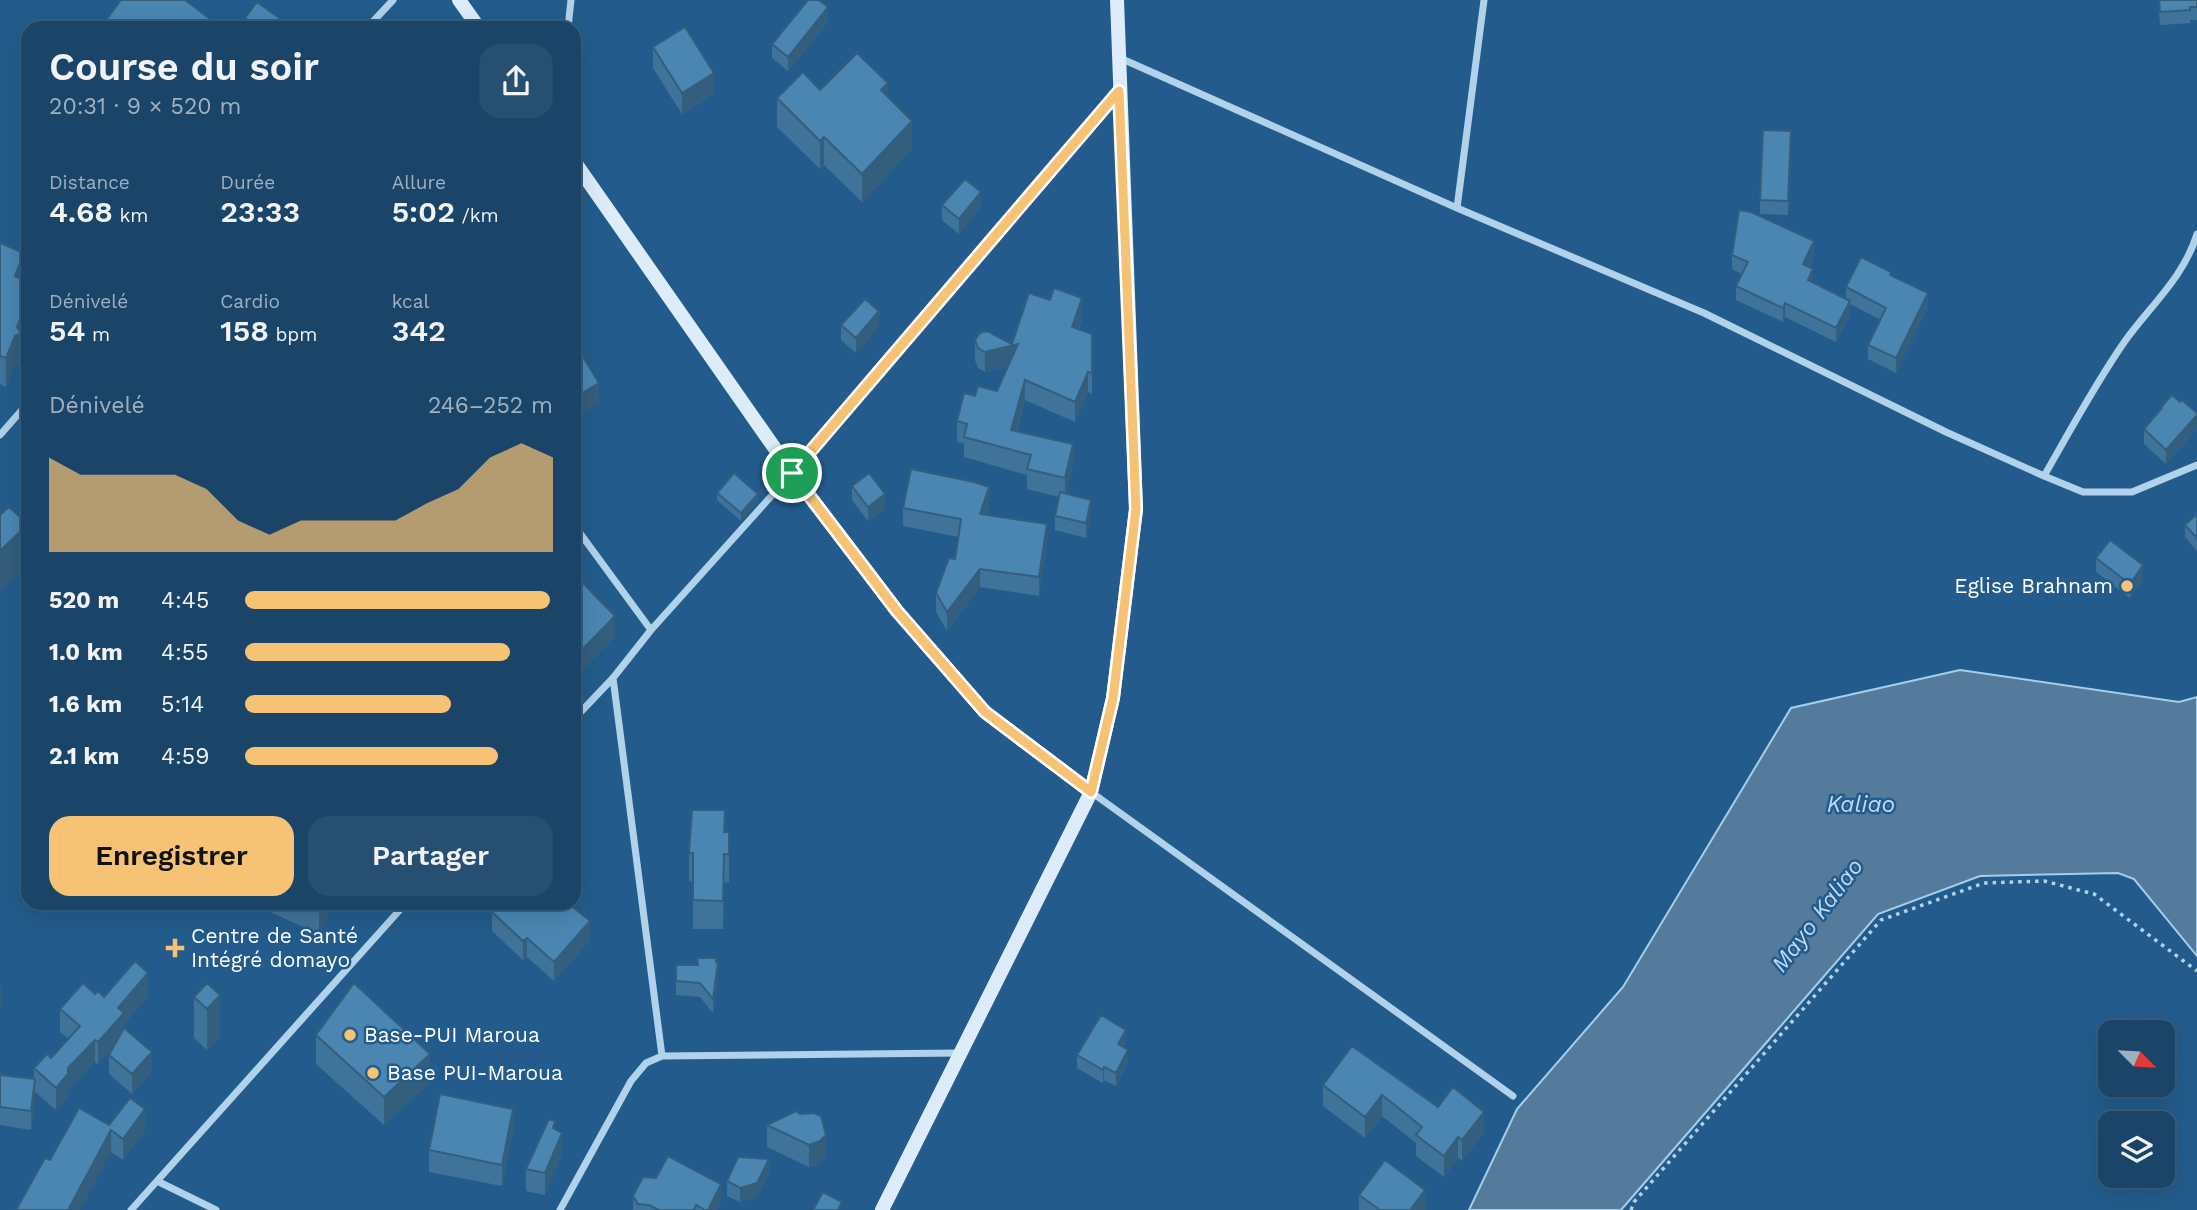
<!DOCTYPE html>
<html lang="fr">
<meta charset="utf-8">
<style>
body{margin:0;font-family:"Work Sans",sans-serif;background:#274f71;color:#f1f3f6;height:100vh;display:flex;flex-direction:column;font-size:26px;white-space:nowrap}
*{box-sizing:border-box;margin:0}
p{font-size:23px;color:#9fb1c0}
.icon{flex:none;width:38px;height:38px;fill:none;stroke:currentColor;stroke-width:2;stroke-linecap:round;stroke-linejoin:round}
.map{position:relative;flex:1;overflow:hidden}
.panel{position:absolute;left:21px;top:21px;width:560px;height:889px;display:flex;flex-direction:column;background:#1a4569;border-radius:21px;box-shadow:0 7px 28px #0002,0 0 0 2px #385d7d}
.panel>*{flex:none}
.needle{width:46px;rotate:114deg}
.tools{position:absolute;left:2098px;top:1020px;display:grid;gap:14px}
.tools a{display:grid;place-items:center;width:77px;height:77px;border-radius:14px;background:#1a4569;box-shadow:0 7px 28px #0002,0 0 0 2px #385d7d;font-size:35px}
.pin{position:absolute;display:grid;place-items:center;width:60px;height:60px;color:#fff;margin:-30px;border:4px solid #fff;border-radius:50%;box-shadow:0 2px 7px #0007}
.round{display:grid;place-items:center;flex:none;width:74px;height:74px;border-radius:21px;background:#274f71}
.overview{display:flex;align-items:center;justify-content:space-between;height:119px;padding:0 28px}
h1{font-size:38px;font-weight:600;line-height:52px}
.metrics{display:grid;grid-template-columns:repeat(3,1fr);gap:10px;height:119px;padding:7px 28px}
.metrics div{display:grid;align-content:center}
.metrics b{font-size:30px;font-weight:600}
.metrics small{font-size:19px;font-weight:400}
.metrics p{font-size:19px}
.chart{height:196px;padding:14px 28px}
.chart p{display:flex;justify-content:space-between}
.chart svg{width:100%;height:126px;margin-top:7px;fill:#f6c274;opacity:.7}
.cta{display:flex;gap:14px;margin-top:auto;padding:14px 28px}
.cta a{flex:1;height:80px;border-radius:21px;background:#f6c274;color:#111;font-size:28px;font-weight:600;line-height:80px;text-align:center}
.cta a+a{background:#274f71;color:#f1f3f6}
ul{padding:0 28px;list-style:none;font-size:23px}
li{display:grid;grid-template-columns:112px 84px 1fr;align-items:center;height:52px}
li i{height:18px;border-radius:9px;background:#f6c274}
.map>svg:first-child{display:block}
</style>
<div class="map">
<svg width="2197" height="1210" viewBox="0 0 2197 1210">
<rect width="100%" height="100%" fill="#235c8c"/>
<!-- water -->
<path fill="#547b9c" stroke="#a5ceec" stroke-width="2" d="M1960,670l219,32 18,-5v259l-63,-77 -16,-6 -138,3 -102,38 -257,296h-152l48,-101 106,-122 168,-279z"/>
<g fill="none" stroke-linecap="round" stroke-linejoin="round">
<!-- path -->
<path stroke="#b1d2eb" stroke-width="3.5" stroke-dasharray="3.5 5" stroke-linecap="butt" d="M1631,1210l3,-8 247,-282 103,-37 60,-2 50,13 103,77"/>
<!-- street -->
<path stroke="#b1d2eb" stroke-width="7" d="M367,28l26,-28
M568,28l3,-28
M1120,58l337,150 247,105 242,119 98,44 39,16h49l65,-27
M1457,208l27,-208
M0,435l28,-32
M2044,476c26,-45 51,-92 81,-135 26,-36 59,-64 72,-107
M574,525l77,105
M613,678l49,378
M574,719l39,-41 38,-48 141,-157 327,-382
M1091,792l422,304
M157,1181l59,29
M131,1210l275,-307
M560,1210l71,-129 15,-18 16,-7 297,-3"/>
<!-- secondary -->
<path stroke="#dcecf9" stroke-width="14" d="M459,0l20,28
M574,161l218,312 105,138 88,101 106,80
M882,1210l209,-418 22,-94 23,-189 -19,-509"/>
</g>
<!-- wall -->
<path fill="#40739a" d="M2158,0h39v20h-7v3l-30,2z
M245,18l48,10h-48z
M828,22l-40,49 -16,-13v-14z
M653,47l61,47 -32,20 -29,-46z
M820,90l68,6 24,53 -50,53 -38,-37 -4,4 -43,-42v-29z
M1791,145l-3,70 -28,-1v-14z
M942,205l39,2 -22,27 -17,-14z
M0,243l21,101v18l-6,3 -9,22 -6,-3z
M1732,255h82l-5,12 4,15 33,17v-12l45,-12 37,32 -32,66 -28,-14v-14l13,-25 -31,-16v11l-14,27 -51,-25 -2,5 -47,-22v-14l6,-12 -10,-5z
M1082,318l-3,11 13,5v60l-4,-2 -13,30 -50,-22 -8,31 56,33 -7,30 25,21 -5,23 -31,-8v-14l4,-19 -32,-8v-14l-63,-18v-14l-7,-1v-21l40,-30 11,-24 -23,5 -7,-4 -3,-8v-20l37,4z
M841,325l38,1 -23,27 -15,-13z
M2180,402l17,11v16l-31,35 -22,-20v-15l17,-19v-3z
M852,486l33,23 -17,12 -16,-21z
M717,493l41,8 -17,20 -24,-21z
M989,506l-3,9 61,27 -8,54 -59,-9 -33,44 -11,-19v-19l19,-34 3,-22 -55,-11v-18z
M2197,514v37l-12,-14v-12z
M2096,558l47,22 -13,18 -34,-26z
M28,799v51l-5,-3v-41z
M725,832h4v50l-5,1 -1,46h-30v-47l-4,-1v-28z
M270,903h63l-14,31 -49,-22z
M492,912l98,28 -36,41 -27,-24 -4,3 -31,-29z
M676,965l42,11 -5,37 -13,-16 -24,-2z
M207,983l13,53 -13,14 -13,-12v-41z
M95,994l9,3 44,-1 -24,28v5l28,42 -20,23 -23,-20v-19l5,-9 -16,18 -3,-2 -27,29v6l-12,13 -21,-18 -4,38 -31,-5v-50l34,4v-11l17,-10 18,-19 -9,-7v-23z
M316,1035l114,47 -46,43 -68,-61z
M1126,1043l-3,4 5,16 -12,23 -12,-6 -1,3 -26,-15v-13z
M1352,1046l86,61 46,25 -22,29 -4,-3 -14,19 -28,-21v-13l-34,-27 -17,22 -42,-32v-21z
M796,1111l30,45 -6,7 -11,4 -42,-20v-22z
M109,1125l36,6 -22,29 -12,-8 -61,8z
M555,1129l7,25 -17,41 -19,-4v-22z
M513,1130l-11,56 -73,-14v-22z
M769,1173l-12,24 -17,5 -13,-6v-15z
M1359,1195l66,15h-66z
M633,1196l88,5 -5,9h-83z"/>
<!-- shaded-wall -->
<path fill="#345e7d" d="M828,7v15l-40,49v-14z
M714,73v21l-32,20v-21z
M888,83v28l-7,-21z
M912,121v28l-50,53v-28z
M824,137v28l-4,4v-28z
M981,192v15l-22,27v-15z
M1814,241v14l-11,23v-14z
M24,253v28l-9,-5z
M1813,269v14l-5,-3z
M28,282v44l-7,18v18l-6,3 -9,22v-29l11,-31 6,-34z
M1928,293v14l-32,66v-15z
M1082,298v20l-10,29v-20z
M1850,301v14l-14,27v-14z
M1785,303v14l-2,5v-14z
M879,311v15l-23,27v-15z
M1018,344v20l-33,8v-20z
M1088,372v20l-13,30v-20z
M1025,380v20l-14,50v-20z
M599,383v21l-25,14v-20z
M2197,415v14l-31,35v-14z
M1073,444v20l-8,34v-20z
M989,487v19l-9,26v-18z
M758,494v7l-17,20v-8z
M885,494v15l-17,12v-14z
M1091,500v15l-5,23v-15z
M28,524v41l-28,26v-40z
M1047,524v18l-8,54v-19z
M2143,565v15l-13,18v-14z
M980,569v18l-33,44v-19z
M615,616v21l-41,43v-22z
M319,903h14l-14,31z
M590,921v19l-36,41v-19z
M527,938v19l-4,3v-19z
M718,962v14l-5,37v-14z
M148,973v23l-24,28v12l-26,28v-22l20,-34z
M2,980v22l-2,5v-21z
M220,995v41l-13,14v-41z
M1126,1030v13l-8,14v-13z
M95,1040v22l-27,29v6l-12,13v-22l12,-20z
M1128,1050v13l-12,23v-13z
M152,1052v19l-20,23v-20z
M430,1054v28l-46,43v-28z
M1104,1067v13l-1,3v-13z
M35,1079v19l-4,32v-19z
M1382,1095v21l-17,22v-21z
M145,1109v22l-22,29v-21z
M513,1109v21l-11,56v-21z
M1484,1112v20l-22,29v-21z
M111,1130v22l-31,58h-12z
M562,1133v21l-17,41v-22z
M826,1135v21l-6,7 -11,4v-22z
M1458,1137v21l-14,19v-21z
M769,1159v14l-12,24 -17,5v-14z
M721,1184v17l-5,9h-8z
M1425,1190v20h-15z"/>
<!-- building -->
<path fill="#4b86b3" stroke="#345e7d" stroke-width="2" d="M121,0h64l37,28h-122z
M808,0h11l9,7 -40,50 -16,-13z
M2159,0h38v7h-7v3l-30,2z
M257,2l36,26h-34l-14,-10z
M685,27l29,46 -32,20 -29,-46z
M857,53l31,30 -7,7 31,31 -50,53 -38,-37 -4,4 -43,-43 26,-26 17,18z
M1763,130l28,1 -3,70 -28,-1z
M965,179l16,13 -22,27 -17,-14z
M1739,210l12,2 63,29 -11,23 10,5 -5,11 42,21 -14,27 -51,-25 -2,5 -47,-22 12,-24 -16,-7z
M0,243l24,10 -9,23 13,6 -5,11 5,2v3l-11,29 4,6 -6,3 -9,22 -6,-2z
M1861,257l30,15 -1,3 38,18 -32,65 -28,-13 18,-37 -40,-21z
M1054,288l28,10 -10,29 20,7v39l-4,-1 -13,30 -50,-22 -14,50 62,14 -8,34 -38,-9 4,-14 -67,-18 3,-13 -10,-3 7,-28 11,3 3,-10 19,5 21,-47 -33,8 -7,-4 -3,-8 5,-7 7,-2 25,13 17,-51 21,7z
M865,299l14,12 -23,27 -15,-13z
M574,342l25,41 -25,15z
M2172,395l8,7 2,-2 15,13v2l-31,35 -22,-21 18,-21 -1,-1z
M911,469l63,13 15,5 -9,27 67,10 -8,53 -59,-8 -33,43 -11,-19 13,-35 6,1 6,-40 -58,-11z
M734,473l24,21 -17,19 -24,-20z
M869,473l16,21 -17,13 -16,-21z
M1060,492l31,8 -5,23 -31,-7z
M9,507l19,17 -28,27v-36z
M2197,514v24l-12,-13z
M2110,540l33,25 -13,19 -34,-26z
M574,574l41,42 -41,42z
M28,799v11l-5,-4z
M692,810h33l-1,22h5v22h-5l-1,47 -30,-1v-47h-4z
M499,903h69l22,18 -36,41 -27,-24 -4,3 -31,-29z
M697,958h19v4h2l-5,37 -13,-16 -24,-2v-16h22z
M135,961l13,12 -30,35 6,5 -26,29 -3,-2 -27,28v6l-12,14 -22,-20 13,-14 4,4 29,-32 -20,-17 23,-26 12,11 3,-3 6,6z
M207,983l13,12 -13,14 -13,-12z
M354,983l76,71 -46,43 -68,-62z
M1101,1015l25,15 -8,14 10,6 -12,23 -12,-6 -1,3 -26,-15z
M124,1028l28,24 -20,22 -23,-19z
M1352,1046l86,61 15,-20 31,25 -22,28 -4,-3 -14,19 -28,-21 6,-8 -40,-32 -17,22 -42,-32z
M0,1075l35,4 -4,32 -31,-4z
M440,1094l73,15 -11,56 -73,-15z
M130,1098l15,11 -22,30 -12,-9 -43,80h-52l29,-52 5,2 29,-52 30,17z
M796,1111l4,3 14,-1 7,3 5,19 -6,6 -11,4 -42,-20z
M549,1119l6,2 -2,7 9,5 -17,40 -19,-4z
M668,1156l53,28 -13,26h-3l-9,-5 -2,5h-35l-10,-5 -11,-1 -5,-8 10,-19 13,1z
M738,1157l31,2 -12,24 -17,5 -13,-7z
M1385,1160l40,30 -15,20h-30l-21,-15z
M823,1192l19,10 -4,8h-25z"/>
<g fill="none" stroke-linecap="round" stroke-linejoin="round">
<defs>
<path id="route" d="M1119,91l17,418 -23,189 -22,94 -106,-80 -88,-101 -105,-138z"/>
</defs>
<!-- route casing -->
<use href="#route" stroke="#fff" stroke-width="14"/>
<!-- route -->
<use href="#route" stroke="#f6c274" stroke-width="9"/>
</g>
<!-- markers -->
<g fill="#f6c274" stroke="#235c8c" stroke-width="2.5">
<circle cx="2127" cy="586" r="7"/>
<path d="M171.5 937.5h7v7h7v7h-7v7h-7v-7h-7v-7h7z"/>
<circle cx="350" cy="1035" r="7"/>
<circle cx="373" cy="1073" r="7"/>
</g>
<g text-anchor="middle" stroke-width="5" stroke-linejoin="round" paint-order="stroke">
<!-- poi labels -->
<g font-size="21" fill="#fff" stroke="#235c8c" text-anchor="start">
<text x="2113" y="593" text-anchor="end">Eglise Brahnam</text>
<text x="191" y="943">Centre de Santé<tspan x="191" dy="24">Intégré domayo</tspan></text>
<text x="364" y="1042">Base-PUI Maroua</text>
<text x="387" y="1080">Base PUI-Maroua</text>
</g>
<!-- water labels -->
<g font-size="23" font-style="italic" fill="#bddbf2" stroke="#235c8c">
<text x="1861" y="812">Kaliao</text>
<text transform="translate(1817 915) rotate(-53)" y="8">Mayo Kaliao</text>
</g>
</g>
</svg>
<div class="tools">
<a><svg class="needle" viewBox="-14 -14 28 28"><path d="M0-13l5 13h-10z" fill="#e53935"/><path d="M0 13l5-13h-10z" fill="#9fb1c0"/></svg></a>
<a><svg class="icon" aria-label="layers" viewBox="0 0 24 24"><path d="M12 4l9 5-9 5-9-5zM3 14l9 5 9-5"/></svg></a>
</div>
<div class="pin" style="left:792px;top:473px;background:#1e9e55"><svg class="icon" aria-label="arrive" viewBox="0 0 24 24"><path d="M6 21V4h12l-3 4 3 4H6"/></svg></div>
<section class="panel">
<div class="overview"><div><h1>Course du soir</h1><p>20:31 · 9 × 520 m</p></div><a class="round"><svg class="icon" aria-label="share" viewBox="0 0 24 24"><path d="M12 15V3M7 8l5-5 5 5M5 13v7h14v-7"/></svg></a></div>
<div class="metrics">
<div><p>Distance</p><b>4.68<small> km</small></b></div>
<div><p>Durée</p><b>23:33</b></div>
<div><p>Allure</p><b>5:02<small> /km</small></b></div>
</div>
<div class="metrics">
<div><p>Dénivelé</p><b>54<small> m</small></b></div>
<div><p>Cardio</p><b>158<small> bpm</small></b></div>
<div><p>kcal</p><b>342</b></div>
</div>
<div class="chart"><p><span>Dénivelé</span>246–252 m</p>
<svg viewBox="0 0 160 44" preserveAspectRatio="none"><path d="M0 44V11L10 17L20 17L30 17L40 17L50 22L60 33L70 38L80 33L90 33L100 33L110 33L120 27L130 22L140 11L150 6L160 11V44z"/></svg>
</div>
<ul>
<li><b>520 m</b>4:45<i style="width:99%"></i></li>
<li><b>1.0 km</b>4:55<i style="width:86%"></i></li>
<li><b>1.6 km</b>5:14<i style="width:67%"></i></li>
<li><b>2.1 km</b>4:59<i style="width:82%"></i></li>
</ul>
<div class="cta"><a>Enregistrer</a><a>Partager</a></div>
</section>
</div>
